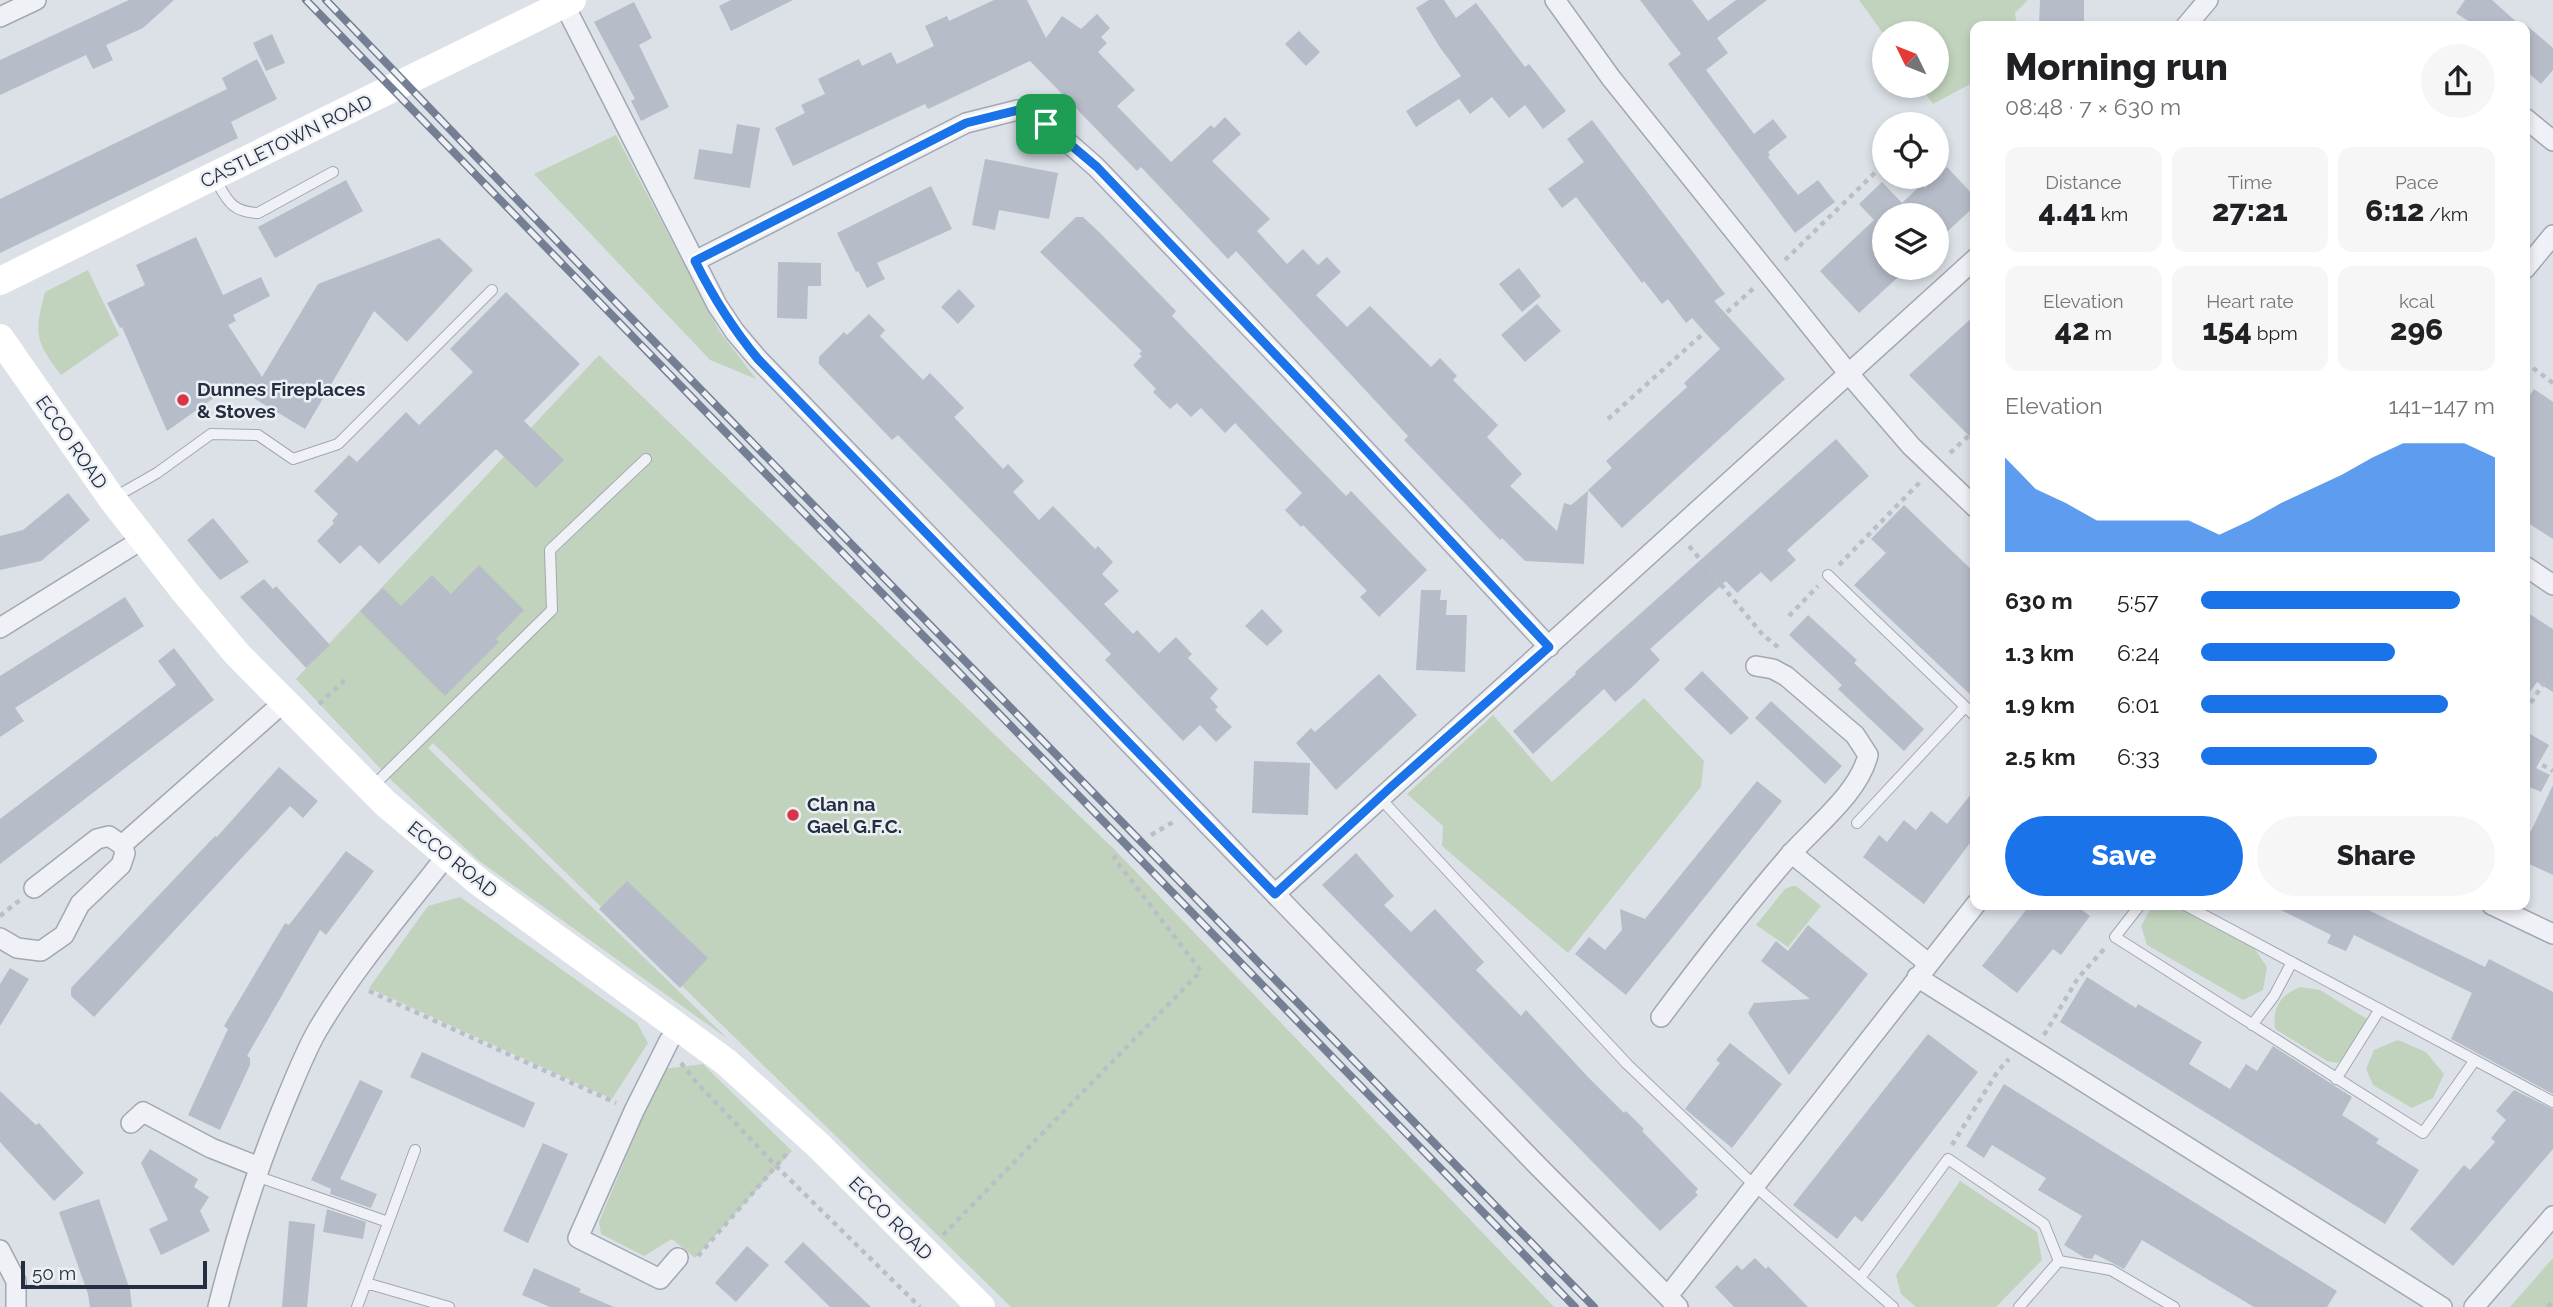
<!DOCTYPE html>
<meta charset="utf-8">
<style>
body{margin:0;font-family:Raleway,sans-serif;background:#f6f6f6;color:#202124;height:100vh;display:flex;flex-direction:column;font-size:26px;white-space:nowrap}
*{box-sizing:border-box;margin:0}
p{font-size:23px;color:#757577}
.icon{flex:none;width:38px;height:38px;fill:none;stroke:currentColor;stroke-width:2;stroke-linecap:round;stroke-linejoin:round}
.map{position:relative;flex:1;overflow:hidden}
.sheet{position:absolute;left:1970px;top:21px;width:560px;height:889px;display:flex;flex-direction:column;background:#fff;border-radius:14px;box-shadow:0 4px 10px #0003}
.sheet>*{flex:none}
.needle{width:46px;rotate:313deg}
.controls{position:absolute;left:1872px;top:21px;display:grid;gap:14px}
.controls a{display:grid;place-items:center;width:77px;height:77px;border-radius:50%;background:#fff;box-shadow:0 4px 10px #0003;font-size:35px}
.scale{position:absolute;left:21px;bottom:18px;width:186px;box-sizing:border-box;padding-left:7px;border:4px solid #252e40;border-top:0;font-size:19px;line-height:24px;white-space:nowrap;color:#252e40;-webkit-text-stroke:5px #ecf0f5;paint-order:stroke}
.pin{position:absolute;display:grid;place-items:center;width:60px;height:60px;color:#fff;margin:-30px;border-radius:14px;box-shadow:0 4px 10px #0006}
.round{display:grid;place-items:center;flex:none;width:74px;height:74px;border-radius:37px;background:#f6f6f6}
.summary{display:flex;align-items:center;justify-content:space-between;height:119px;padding:0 35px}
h1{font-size:38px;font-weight:800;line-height:52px}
.stats{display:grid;grid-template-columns:repeat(3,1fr);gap:10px;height:119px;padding:7px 35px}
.stats div{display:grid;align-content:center;border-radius:14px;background:#f6f6f6;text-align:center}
.stats b{font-size:30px;font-weight:800}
.stats small{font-size:19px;font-weight:400}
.stats p{font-size:19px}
.chart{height:196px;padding:14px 35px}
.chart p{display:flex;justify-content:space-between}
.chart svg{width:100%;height:126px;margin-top:7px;fill:#1a73e8;opacity:.7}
.primary-button{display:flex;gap:14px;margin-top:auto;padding:14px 35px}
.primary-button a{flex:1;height:80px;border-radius:42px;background:#1a73e8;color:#fff;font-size:28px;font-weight:800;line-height:80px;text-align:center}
.primary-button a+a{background:#f6f6f6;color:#202124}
ul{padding:0 35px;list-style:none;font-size:23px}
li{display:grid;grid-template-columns:112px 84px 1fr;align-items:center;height:52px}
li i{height:18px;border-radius:9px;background:#1a73e8}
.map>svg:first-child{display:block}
</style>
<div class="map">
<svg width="2553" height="1307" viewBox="0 0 2553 1307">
<rect width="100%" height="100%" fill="#dce1e8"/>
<!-- green -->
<path fill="#c2d3bd" d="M1859,0h169l-13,13 1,7 4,6h-44v55l-43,23 -13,-18h17v-53h-52v3z
M616,135l102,194 38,50 -46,-19 -176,-186z
M88,270l31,65 -58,40c-26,-34 -27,-42 -16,-83z
M599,355l515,494 440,458h-543l-578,-564 -5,5 300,291 -250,-179 -85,-78 -97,-103z
M1644,698l60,63 -3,26 -133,166 -126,-107 1,-20 -36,-32 86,-79 59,67z
M1792,886h4l25,20 -33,41 -32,-22 29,-36z
M460,897l177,126 11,20 -36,56 -243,-111 59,-82z
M2167,905h7l80,43 13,19 -4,23 -20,10 -96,-55 -6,-19 10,-18z
M2300,987l20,3 50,31 -25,38 -8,4 -10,-2 -52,-32c-3,-22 6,-34 25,-42z
M2398,1040l28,12 18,22 -11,24 -21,10 -39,-23 -7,-16 8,-19z
M703,1064l89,87 -97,107 -23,-19 -28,17 -43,-22 -2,-12 64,-153z
M1960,1181l77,51 5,28 -46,47h-80l-15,-13 -5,-19z
M2553,1258v49h-43z"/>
<!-- building -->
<path fill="#b6bcc8" d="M129,0h45l-31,28 -37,17 7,15 -20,9 -7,-14 -86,40v-35z
M731,0h62l-62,31 -12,-25z
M994,0h33l19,38 16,-22 19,13 16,-15 13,14 -9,9 6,6 -9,9 37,38 -18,16 54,56 40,-37 3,3 11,-11 16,17 -29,27 58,58 -13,12 30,33 16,-15 15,16 9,-8 14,15 -25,23 31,32 23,-21 61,61 9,-9 17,18 -4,4 45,45 -11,12 35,37 -12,12 47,45 7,-28 7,2 17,-14 -4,73 -59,-3 -23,-23 -2,2 -96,-100 4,-4 -172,-185 -8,8 -87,-92 -4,4 -107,-110 -102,48 -3,-5 -132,62 -18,-38 30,-15 -4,-8 24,-11 -7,-15 41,-20 3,7 29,-14 6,12 37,-18 -9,-20 22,-10 2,5z
M1429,0h15l12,18 20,-15 49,64 4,-3 37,47 -23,18 -18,-24 -16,13 -17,-21 -22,17 -11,-15 -43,28 -10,-16 55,-35 -22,-30 -23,-38z
M1640,0h52l16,21 28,-21h31l-50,38 11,15 -22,17 48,64 19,-15 14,18 -19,15 2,3 -2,2 30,38 20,-15 17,22 -40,31 -127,-169 13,-10z
M2040,0h44v26h-45z
M2465,0h27l29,26h-45l-20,-13z
M634,2l18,36 -13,7 30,62 -28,14 -10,-20 4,-2 -41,-77z
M2525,24l28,24v22l-12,14 -16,-14z
M1299,31l21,21 -14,14 -21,-22z
M272,34l13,29 -19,8 -13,-28z
M257,59l20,40 -46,23 7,16 -238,115v-54l227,-110 -5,-11z
M1592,120l133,174 -11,7 71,78 -163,149 -34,-38 24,-22 -6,-7 81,-74 -3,-4 36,-34 -28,-31 -6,5 -18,-24 -6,5 -18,-23 -2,2 -66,-86 -14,11 -14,-19 36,-27 -17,-23z
M737,124l23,4 -10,60 -56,-9 5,-30 33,5z
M985,159l73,14 -9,46 -50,-9 -4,20 -23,-5z
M1947,167l29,31v7l-39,36v-26h-52v53h23l-49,45 -39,-42 54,-51 -15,-16 23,-22 20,21 20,-19 3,4z
M346,180l17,31 -88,47 -17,-31z
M931,186l21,43 -75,34 8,16 -18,9 -9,-17 -2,1 -19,-39z
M1076,217h7l16,15 77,79 -4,5 174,180 5,-5 76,79 -48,47 -19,-20 7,-6 -64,-66 -2,2 -16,-17 17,-17 -67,-70 -10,10 -24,-25 -10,9 -14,-14 -7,6 -17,-17 3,-3 -23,-24 9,-9 -3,-2 3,-3 -102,-99z
M196,237l27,58 38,-18 9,19 -37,19 3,6 -8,4 34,52 56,-93 121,-46 34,32 -66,72 -33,-31 -69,118 -73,-44 -65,46 -45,-104 -2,1 -13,-25 38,-18 -9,-20z
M778,262l43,1v23h-13l-1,33 -30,-1z
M1519,268l22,28 -19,16 -23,-28z
M959,289l16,17 -17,18 -17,-17z
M506,292l74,72 -56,57 40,39 -28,28 -40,-39 -117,115 -19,-19 -20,19 -23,-23 17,-18 -2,-2 6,-7 -24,-23 35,-36 8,7 49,-50 13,13 54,-53 -23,-23z
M1537,304l24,27 -36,31 -24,-27z
M869,314l16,16 -5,6 43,44 7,-7 34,35 -10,9 49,52 5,-5 16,17 -11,11 26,28 14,-14 42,43 3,-3 15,16 -11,12 17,17 -15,13 29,30 4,-4 22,23 17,-16 16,17 -4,4 30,31 -8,9 8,9 -3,3 17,17 -16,15 -16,-17 -17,16 -78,-81 6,-6 -25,-26 -188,-193 -6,5 -73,-76v-7l25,-25 3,3z
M1976,314v129l-67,-68z
M2534,389l19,13v137l-28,-18v-118z
M1836,439l33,37 -82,74 9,10 -25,22 -10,-10 -24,21 -11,-12 -76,68 10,11 -29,28 -16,14 -11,-13 -71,65 -20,-23 63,-57 -1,-2z
M68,493l22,27 -49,41 -41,9v-34l23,-6z
M1904,505l72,69v126l-122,-115 32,-32 -15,-14z
M213,518l36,44 -29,18 -33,-40z
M479,565l45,45 -28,29 3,3 -54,54 -85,-85 23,-23 18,18 31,-31 19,19z
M264,579l9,10 3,-3 54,59 -24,23 -66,-71z
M1421,590h20l-1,10h7l-1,15h21l-2,57 -49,-2z
M125,597l19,29 -129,82 9,13 -24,16v-61z
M1262,609l21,22 -16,15 -22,-20z
M2525,611l28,18v63l-16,-10 -12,17z
M1808,615l49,45 -3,3 70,66 -20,22 -66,-62 4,-4 -53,-50z
M174,648l40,52 -214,164v-45l176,-134 -18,-24z
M1702,671l47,47 -18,17 -47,-46z
M1379,674l38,41 -81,75 -40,-47 15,-15 4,4z
M1771,701l71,65 -17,18 -70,-66z
M2525,731l24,14 -13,23 14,7 -9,17 -16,-7z
M1254,761l56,2 -2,52 -56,-2z
M279,767l39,34 -15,17 -13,-12 -196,211 -23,-21v-8l144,-152 2,1z
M1757,781l25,20 -156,194 -51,-41 14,-17 16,13 17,-20 -2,-21 25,10z
M2553,785v90l-28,-13v-34l6,3z
M1976,788v47l-52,69 -61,-47 16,-22 8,7 17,-22 12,10 15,-19 16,13z
M346,851l28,20 -48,64 -6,-5 -16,27 -57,99 3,2v7l-30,65 -32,-15 40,-86 -4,-3 61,-103 4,2z
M1356,853l38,43 -10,9 27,27 24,-23 49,53 -8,8 45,46 5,-6 62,67 36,36 2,-2 18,18 -2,2 56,58 -3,3 3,3 -38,36 -338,-346z
M627,881l81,77 -28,30 -81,-79z
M2030,905h45l15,11 -29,39 -8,-6 -36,44 -35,-27z
M2271,905h87l127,62 4,-8 64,33v102l-102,-55 21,-46 -118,-58 -8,16 -19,-8 4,-8z
M1808,925l60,49 -79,101 -41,-62 6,-10 56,-4 -49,-38 15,-20 12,10z
M10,968l19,11 -29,47v-42z
M2087,977l49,31 2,-4 64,38 -13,22 41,25 16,-25 11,7 16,-25 79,51 -10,18 37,24 -3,4 43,27 -34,54 -325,-202z
M1928,1034l50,38 -116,150 -7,-6 -18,23 -44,-34z
M1730,1043l52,41 -50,64 -47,-39 35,-46 -4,-3z
M422,1052l113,51 -11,25 -114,-51z
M360,1080l23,11 -43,88 37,15 -6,14 -41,-14 1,-5 -20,-9z
M2004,1084l333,207 -10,16h-73l-112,-67 -18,29 -29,-15 -3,5 -7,-1 -21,-13 18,-29 -44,-26 8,-12 -54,-33 -8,13 -18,-12z
M2514,1090l39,19v40l-100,117 -43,-37 54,-64 6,5 25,-28 -4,-4 15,-18 -10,-9z
M0,1091l36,34 3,-2 45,50 -30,28 -54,-59z
M543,1143l25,11 -40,89 -25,-12z
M150,1149l48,30 -4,8 15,10 -9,14 10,20 -49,24 -12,-26 19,-9 -27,-57z
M99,1199l31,91 2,17h-42l-2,-13 -29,-82z
M327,1209l39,13 -3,17 -40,-7z
M289,1221l26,3 -8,83h-25z
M803,1242l22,21 46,44h-41l-46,-45z
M747,1246l22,19 -33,37 -21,-19z
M1755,1258l11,11 2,-3 40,41h-74l-19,-20 22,-22 5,5z
M534,1268l47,21 -2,3 35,15h-64l-28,-12z"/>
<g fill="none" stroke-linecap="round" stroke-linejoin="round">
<defs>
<path id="lane" d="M214,177c13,22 16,35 44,36l75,-41
M115,497l42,-24 54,-39 47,1 35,24 45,-15 154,-154
M1828,575l148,142
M371,788l181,-178 -2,-60 96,-91
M1380,798l247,266 128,122 138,121
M1857,823l108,-116
M2140,905l-25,32 308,196 52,-73
M2185,905l368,197
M2252,1025l22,-29 18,-34
M2336,1079l44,-70
M256,1176l132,46
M2059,1261l52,9 63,37
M1860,1278l88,-119 96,65 15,37
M366,1283l83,24
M357,1307l58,-157
M2019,1307l40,-46"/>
<path id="street" d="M1555,0l56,78 238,296 62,72 65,62
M564,4l153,301 18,27 23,27 779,806 141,142
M0,17l36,-17
M2186,26l22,-26
M2525,118l28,23
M695,261l271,-138 52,-13 29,14 49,43 189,197 264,283
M2525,269l28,-34
M2525,566l28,19
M0,628l143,-89
M122,845l162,-143
M1791,853l137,110
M1275,894l701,-636
M2492,905l61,29
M0,938l17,10 24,3 23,-16 16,-31 41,-39 4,-12 -3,-8 -13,-9 -12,3 -63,49
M1917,977l525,330
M1661,1017c41,-55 83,-109 128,-161 25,-29 70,-63 79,-101l-13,-20 -69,-59 -13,-7 -17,-3
M131,1123l12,-11 68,36 48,19
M0,1250l16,31v26
M678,1258l-18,21 -82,-41 56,-127 35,-70 10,-13
M1668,1296l308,-392
M218,1307c17,-68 37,-133 64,-198 11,-26 21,-53 35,-78 37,-63 85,-118 130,-176
M2474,1307l79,-91"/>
</defs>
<!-- lane casing -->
<use href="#lane" stroke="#a1a8b2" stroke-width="12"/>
<!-- street casing -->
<use href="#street" stroke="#a1a8b2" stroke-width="22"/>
<!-- path -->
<path stroke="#babec7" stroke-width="4.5" stroke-dasharray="5 5" stroke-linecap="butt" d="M1785,260l100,-97
M2525,362l28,21
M1608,419l147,-132
M1950,453l26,-24
M1689,546l74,89 15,12
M1839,565l82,-84
M1789,616l29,-30
M319,704l27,-25
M2525,711l28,-41
M2525,755l28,16
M1151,835l24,-14
M0,916l20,-16
M369,991l247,112
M2044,1035l34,-57 27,-30
M681,1063l16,20 79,83 144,141
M1952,1145l46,-74 11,-12
M943,1235l258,-264 -87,-113 6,-4
M698,1256l91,-105
M2548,1307l5,-6"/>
<!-- lane -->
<use href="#lane" stroke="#eff1f6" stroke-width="10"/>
<!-- street -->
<use href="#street" stroke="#eff1f6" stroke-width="19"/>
<!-- secondary -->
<path stroke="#fff" stroke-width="28" d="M0,281l572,-281
M0,338l112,161 73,93 52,62 148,149 94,79 247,180 91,82 164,163"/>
<defs>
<path id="rail" d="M306,0l1269,1307
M326,0l275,287 993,1020"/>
</defs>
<!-- rail casing -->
<use href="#rail" stroke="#757f93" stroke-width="8"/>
<!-- rail -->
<use href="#rail" stroke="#ecf0f5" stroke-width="5" stroke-dasharray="16" stroke-linecap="butt"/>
</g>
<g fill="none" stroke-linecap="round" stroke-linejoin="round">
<defs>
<path id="route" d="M1018,110l28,14 51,43 251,264 201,216 -157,139 -117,108 -517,-535c-26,-31 -45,-62 -63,-98l271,-138z"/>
</defs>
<!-- route casing -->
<use href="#route" stroke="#fff" stroke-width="14"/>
<!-- route -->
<use href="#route" stroke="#1a73e8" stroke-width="9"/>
</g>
<!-- markers -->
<g fill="#d9354a" stroke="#ecf0f5" stroke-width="2.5">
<circle cx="183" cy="400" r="7"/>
<circle cx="793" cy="815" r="7"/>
</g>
<g text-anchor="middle" stroke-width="5" stroke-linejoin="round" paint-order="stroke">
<!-- street labels -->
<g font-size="19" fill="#252e40" stroke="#ecf0f5">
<text transform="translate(286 141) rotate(-26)" y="7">CASTLETOWN ROAD</text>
<text transform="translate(72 442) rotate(55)" y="7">ECCO ROAD</text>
<text transform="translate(453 859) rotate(39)" y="7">ECCO ROAD</text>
<text transform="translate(891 1218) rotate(45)" y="7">ECCO ROAD</text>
</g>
<!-- poi labels -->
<g font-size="19" font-weight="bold" fill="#252e40" stroke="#ecf0f5" text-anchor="start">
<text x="197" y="396">Dunnes Fireplaces<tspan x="197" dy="22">&amp; Stoves</tspan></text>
<text x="807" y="811">Clan na<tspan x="807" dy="22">Gael G.F.C.</tspan></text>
</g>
</g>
</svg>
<div class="controls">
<a><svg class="needle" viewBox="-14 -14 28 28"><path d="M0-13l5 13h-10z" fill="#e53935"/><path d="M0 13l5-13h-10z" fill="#757577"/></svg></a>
<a><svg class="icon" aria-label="locate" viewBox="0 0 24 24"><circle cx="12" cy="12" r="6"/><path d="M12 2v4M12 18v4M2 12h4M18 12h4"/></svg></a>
<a><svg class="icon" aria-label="layers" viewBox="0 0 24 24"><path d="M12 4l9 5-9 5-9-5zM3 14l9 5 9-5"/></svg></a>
</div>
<div class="scale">50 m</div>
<div class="pin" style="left:1046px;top:124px;background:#1e9e55"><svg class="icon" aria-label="arrive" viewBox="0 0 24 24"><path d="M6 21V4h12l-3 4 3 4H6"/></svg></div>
<section class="sheet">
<div class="summary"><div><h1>Morning run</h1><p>08:48 · 7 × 630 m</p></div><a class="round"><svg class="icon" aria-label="share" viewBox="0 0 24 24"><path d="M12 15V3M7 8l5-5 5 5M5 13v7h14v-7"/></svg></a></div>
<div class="stats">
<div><p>Distance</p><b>4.41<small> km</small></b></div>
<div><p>Time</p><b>27:21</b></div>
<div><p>Pace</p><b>6:12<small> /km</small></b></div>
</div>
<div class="stats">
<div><p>Elevation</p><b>42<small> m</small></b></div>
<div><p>Heart rate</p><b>154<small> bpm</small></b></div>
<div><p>kcal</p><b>296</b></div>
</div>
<div class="chart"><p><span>Elevation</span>141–147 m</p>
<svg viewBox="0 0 160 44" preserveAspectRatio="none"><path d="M0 44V11L10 22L20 27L30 33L40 33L50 33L60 33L70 38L80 33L90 27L100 22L110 17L120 11L130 6L140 6L150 6L160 11V44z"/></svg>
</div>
<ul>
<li><b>630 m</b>5:57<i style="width:88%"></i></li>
<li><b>1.3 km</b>6:24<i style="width:66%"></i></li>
<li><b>1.9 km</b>6:01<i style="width:84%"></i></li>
<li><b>2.5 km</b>6:33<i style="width:60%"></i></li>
</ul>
<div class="primary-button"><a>Save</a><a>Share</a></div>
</section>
</div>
